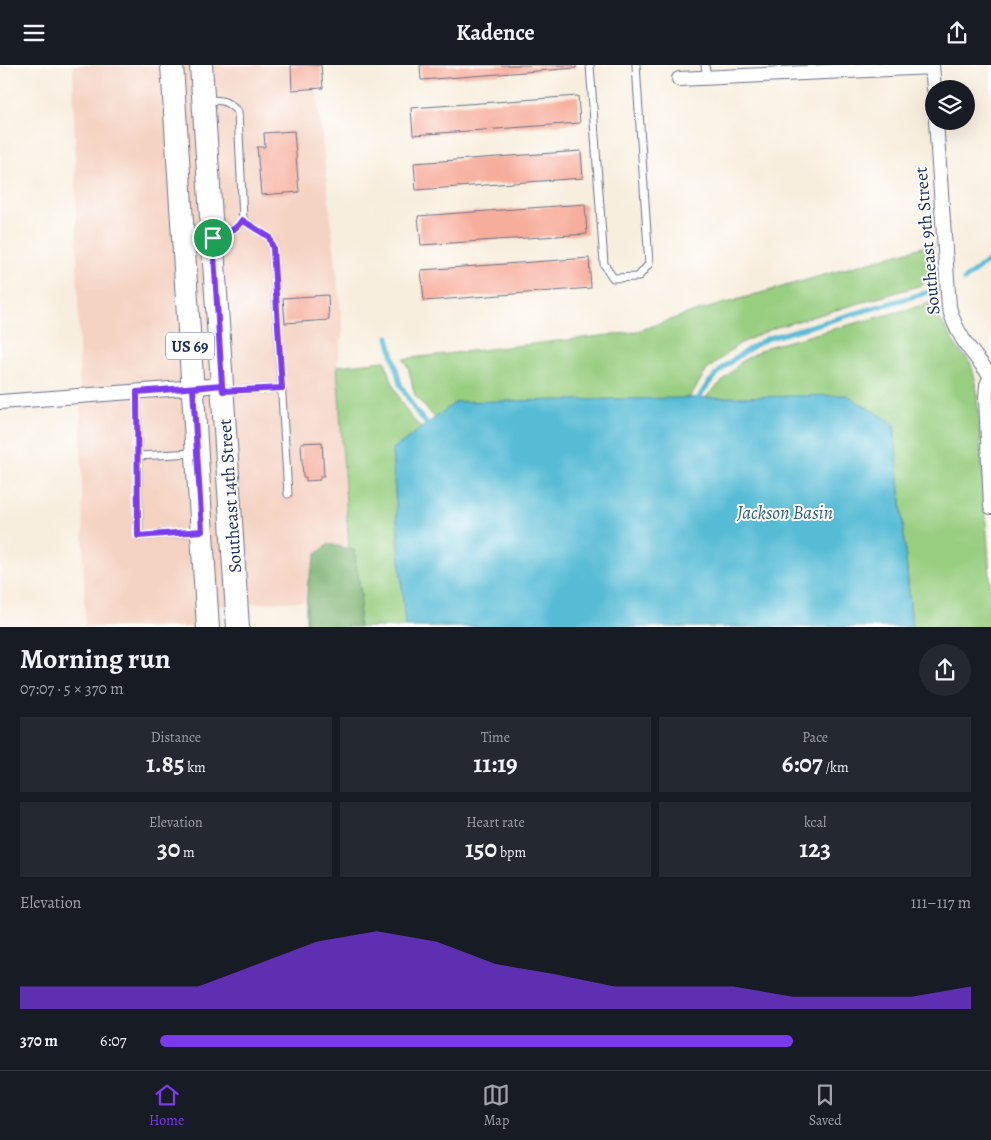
<!DOCTYPE html>
<meta charset="utf-8">
<style>
body{margin:0;font-family:Alegreya,serif;background:#242831;color:#f1f3f6;height:100vh;display:flex;flex-direction:column;font-size:19px;white-space:nowrap}
*{box-sizing:border-box;margin:0}
p{font-size:16px;color:#9ea1a6}
.icon{flex:none;width:28px;height:28px;fill:none;stroke:currentColor;stroke-width:2;stroke-linecap:round;stroke-linejoin:round}
.map{position:relative;height:562px;overflow:hidden}
.sheet{display:flex;flex-direction:column;background:#171b24;flex:1}
.sheet>*{flex:none}
.tools{position:absolute;left:925px;top:15px;display:grid;gap:10px}
.tools a{display:grid;place-items:center;width:50px;height:50px;border-radius:50%;background:#171b24;box-shadow:0 5px 20px #0002;font-size:25px}
.pin{position:absolute;display:grid;place-items:center;width:42px;height:42px;color:#fff;margin:-21px;border:2px solid #fff;border-radius:50%;box-shadow:0 1px 5px #0007}
.round{display:grid;place-items:center;flex:none;width:52px;height:52px;border-radius:26px;background:#242831}
.overview{display:flex;align-items:center;justify-content:space-between;height:85px;padding:0 20px}
h1{font-size:28px;font-weight:700;line-height:38px}
.figures{display:grid;grid-template-columns:repeat(3,1fr);gap:8px;height:85px;padding:5px 20px}
.figures div{display:grid;align-content:center;border-radius:0px;background:#242831;text-align:center}
.figures b{font-size:25px;font-weight:700}
.figures small{font-size:14px;font-weight:400}
.figures p{font-size:14px}
.chart{height:140px;padding:10px 20px}
.chart p{display:flex;justify-content:space-between}
.chart svg{width:100%;height:90px;margin-top:5px;fill:#7c3aed;opacity:.7}
ul{padding:0 20px;list-style:none;font-size:16px}
li{display:grid;grid-template-columns:80px 60px 1fr;align-items:center;height:38px}
li i{height:12px;border-radius:6px;background:#7c3aed}
header{display:flex;justify-content:space-between;align-items:center;height:65px;padding:0 20px;background:#171b24;font-size:22px;font-weight:700}
.menu{display:flex;justify-content:space-around;align-items:center;height:70px;border-top:1px solid #363941;background:#171b24;font-size:14px;color:#9ea1a6}
.menu a{display:grid;justify-items:center;gap:2px}
.menu .active{color:#7c3aed}
.map>svg:first-child{display:block}
</style>
<header><svg class="icon" aria-label="menu" viewBox="0 0 24 24"><path d="M4 6h16M4 12h16M4 18h16"/></svg>Kadence<svg class="icon" aria-label="share" viewBox="0 0 24 24"><path d="M12 15V3M7 8l5-5 5 5M5 13v7h14v-7"/></svg></header>
<div class="map">
<svg width="991" height="563" viewBox="0 0 991 563">
<rect width="100%" height="100%" fill="#fff"/>
<filter id="ink" filterUnits="userSpaceOnUse"><feTurbulence type="fractalNoise" baseFrequency=".02" numOctaves="2"/><feDisplacementMap in="SourceGraphic" scale="10" xChannelSelector="R" yChannelSelector="G"/><feConvolveMatrix kernelMatrix="1 2 1 2 8 2 1 2 1" color-interpolation-filters="sRGB"/></filter>
<filter id="wash" filterUnits="userSpaceOnUse"><feTurbulence type="fractalNoise" baseFrequency=".0096" numOctaves="4" result="noise"/><feDisplacementMap in="SourceGraphic" scale="20" xChannelSelector="R" yChannelSelector="G"/><feGaussianBlur stdDeviation="1.12" result="paint"/><feColorMatrix in="noise" values="0 0 0 0 0 0 0 0 0 0 0 0 0 0 0 0 0 1.4 0 .05"/><feComposite in="paint" operator="in"/></filter>
<g filter="url(#wash)">
<rect width="100%" height="100%" fill="#f8eede"/>
<!-- built -->
<path fill="#f5d3c2" d="M73,0h241l29,265 -6,36 16,232 -155,9 1,20h-114z"/>
<!-- green -->
<path fill="#98ce80" stroke="#5a7e6f" d="M933,179l1,33 -12,8 -148,43 -35,16 -32,26 -18,28 -233,4 -21,16 -20,-22 -7,-29 -5,-8 232,-27 52,-18z
M938,236l1,16 17,29 14,16 6,20 15,208v37h-79l-18,-203 -189,-26 37,-37 25,-14z
M385,296c9,26 15,48 37,67l-30,22 13,177h-47l3,-32 -7,-45 -5,-2 -12,-182z"/>
<!-- forest -->
<path fill="#7ab16e" stroke="#4a7066" d="M329,479l25,6 7,45 -3,32h-52v-19l2,-27 8,-27z"/>
<!-- water -->
<path fill="#56bcd5" stroke="#38769a" d="M847,330l47,29 18,203h-507l-13,-177 64,-48z"/>
<g fill="none" stroke-linecap="round" stroke-linejoin="round">
<!-- stream -->
<path stroke="#56bcd5" stroke-width="5" d="M964,215l27,-22
M388,272l12,47 15,26 15,18
M696,338c15,-30 41,-48 70,-64l170,-49"/>
</g>
<g id="blocks">
<!-- building -->
<path fill="#f7ad9b" d="M291,0h30l2,23 -31,2z
M420,0h156v3l-155,12z
M578,31l2,27 -167,12 -2,-27z
M294,66l5,61 -38,3 -4,-48h8l-1,-14z
M581,86l2,27 -167,12 -2,-27z
M585,139l2,30 -166,11 -3,-29z
M589,193l2,30 -167,13 -3,-31z
M328,230l1,25 -44,3 -2,-25z
M322,377l2,34h-4v4l-14,1v-4h-3l-2,-34z"/>
</g>
</g>
<g filter="url(#ink)">
<use href="#blocks" fill-opacity="0" stroke="#68728b" stroke-width="1"/>
<g fill="none" stroke-linecap="round" stroke-linejoin="round">
<defs>
<path id="lane" d="M590,0l14,199 9,14 25,-1 11,-13 -13,-199
M705,0l2,13
M206,35c16,0 20,0 32,12l5,108c-6,10 -16,13 -27,17
M243,155l26,17 4,11 15,246
M226,326l56,-3
M137,327l2,144 60,-4
M138,391l57,-3"/>
<path id="street" d="M932,0l2,24
M679,14l253,-12
M936,56l13,186c8,30 23,45 42,69
M991,311l-4,9 -1,13 5,109
M0,337l222,-17"/>
<path id="primary" d="M172,0l36,563
M201,0l37,563"/>
</defs>
<!-- lane casing -->
<use href="#lane" stroke="#68728b" stroke-width="9"/>
<!-- street casing -->
<use href="#street" stroke="#68728b" stroke-width="16"/>
<!-- primary casing -->
<use href="#primary" stroke="#68728b" stroke-width="24"/>
<!-- lane -->
<use href="#lane" stroke="#fff" stroke-width="7"/>
<!-- street -->
<use href="#street" stroke="#fff" stroke-width="14"/>
<!-- primary -->
<use href="#primary" stroke="#fff" stroke-width="22"/>
</g>
</g>
<g fill="none" stroke-linecap="round" stroke-linejoin="round" filter="url(#ink)">
<defs>
<path id="route" d="M213,173l9,147 -85,7 1,144 64,-5 -9,-143 29,-3 1,6 59,-3 -9,-140 -4,-11 -27,-17c-6,11 -18,14 -29,18"/>
</defs>
<!-- route casing -->
<use href="#route" stroke="#fff" stroke-width="10"/>
<!-- route -->
<use href="#route" stroke="#7c3aed" stroke-width="6"/>
</g>
<g text-anchor="middle" stroke-width="4" stroke-linejoin="round" paint-order="stroke">
<!-- shield labels -->
<rect fill="#fff" stroke="#5f6d8e" stroke-width="1" x="166" y="267.5" width="48" height="27" rx="4"/>
<g font-size="16" font-weight="bold" fill="#1b2f5e">
<text x="190" y="287">US 69</text>
</g>
<!-- street labels -->
<g font-size="18" fill="#1b2f5e" stroke="#fff">
<text transform="translate(927 176) rotate(-95)" y="6">Southeast 9th Street</text>
<text transform="translate(230 431) rotate(-94)" y="6">Southeast 14th Street</text>
</g>
<!-- water labels -->
<g font-size="19" font-style="italic" fill="#306088" stroke="#fff">
<text x="785" y="454">Jackson Basin</text>
</g>
</g>
</svg>
<div class="tools">
<a><svg class="icon" aria-label="layers" viewBox="0 0 24 24"><path d="M12 4l9 5-9 5-9-5zM3 14l9 5 9-5"/></svg></a>
</div>
<div class="pin" style="left:213px;top:173px;background:#1e9e55"><svg class="icon" aria-label="arrive" viewBox="0 0 24 24"><path d="M6 21V4h12l-3 4 3 4H6"/></svg></div>
</div>
<section class="sheet">
<div class="overview"><div><h1>Morning run</h1><p>07:07 · 5 × 370 m</p></div><a class="round"><svg class="icon" aria-label="share" viewBox="0 0 24 24"><path d="M12 15V3M7 8l5-5 5 5M5 13v7h14v-7"/></svg></a></div>
<div class="figures">
<div><p>Distance</p><b>1.85<small> km</small></b></div>
<div><p>Time</p><b>11:19</b></div>
<div><p>Pace</p><b>6:07<small> /km</small></b></div>
</div>
<div class="figures">
<div><p>Elevation</p><b>30<small> m</small></b></div>
<div><p>Heart rate</p><b>150<small> bpm</small></b></div>
<div><p>kcal</p><b>123</b></div>
</div>
<div class="chart"><p><span>Elevation</span>111–117 m</p>
<svg viewBox="0 0 160 44" preserveAspectRatio="none"><path d="M0 44V33L10 33L20 33L30 33L40 22L50 11L60 6L70 11L80 22L90 27L100 33L110 33L120 33L130 38L140 38L150 38L160 33V44z"/></svg>
</div>
<ul>
<li><b>370 m</b>6:07<i style="width:78%"></i></li>
</ul>
</section>
<nav class="menu">
<a class="active"><svg class="icon" aria-label="home" viewBox="0 0 24 24"><path d="M3 11l9-7 9 7M6 9v11h12V9"/></svg>Home</a>
<a><svg class="icon" aria-label="map" viewBox="0 0 24 24"><path d="M3 6l6-2 6 2 6-2v14l-6 2-6-2-6 2zM9 4v14M15 6v14"/></svg>Map</a>
<a><svg class="icon" aria-label="saved" viewBox="0 0 24 24"><path d="M7 4h10v16l-5-4-5 4z"/></svg>Saved</a>
</nav>
